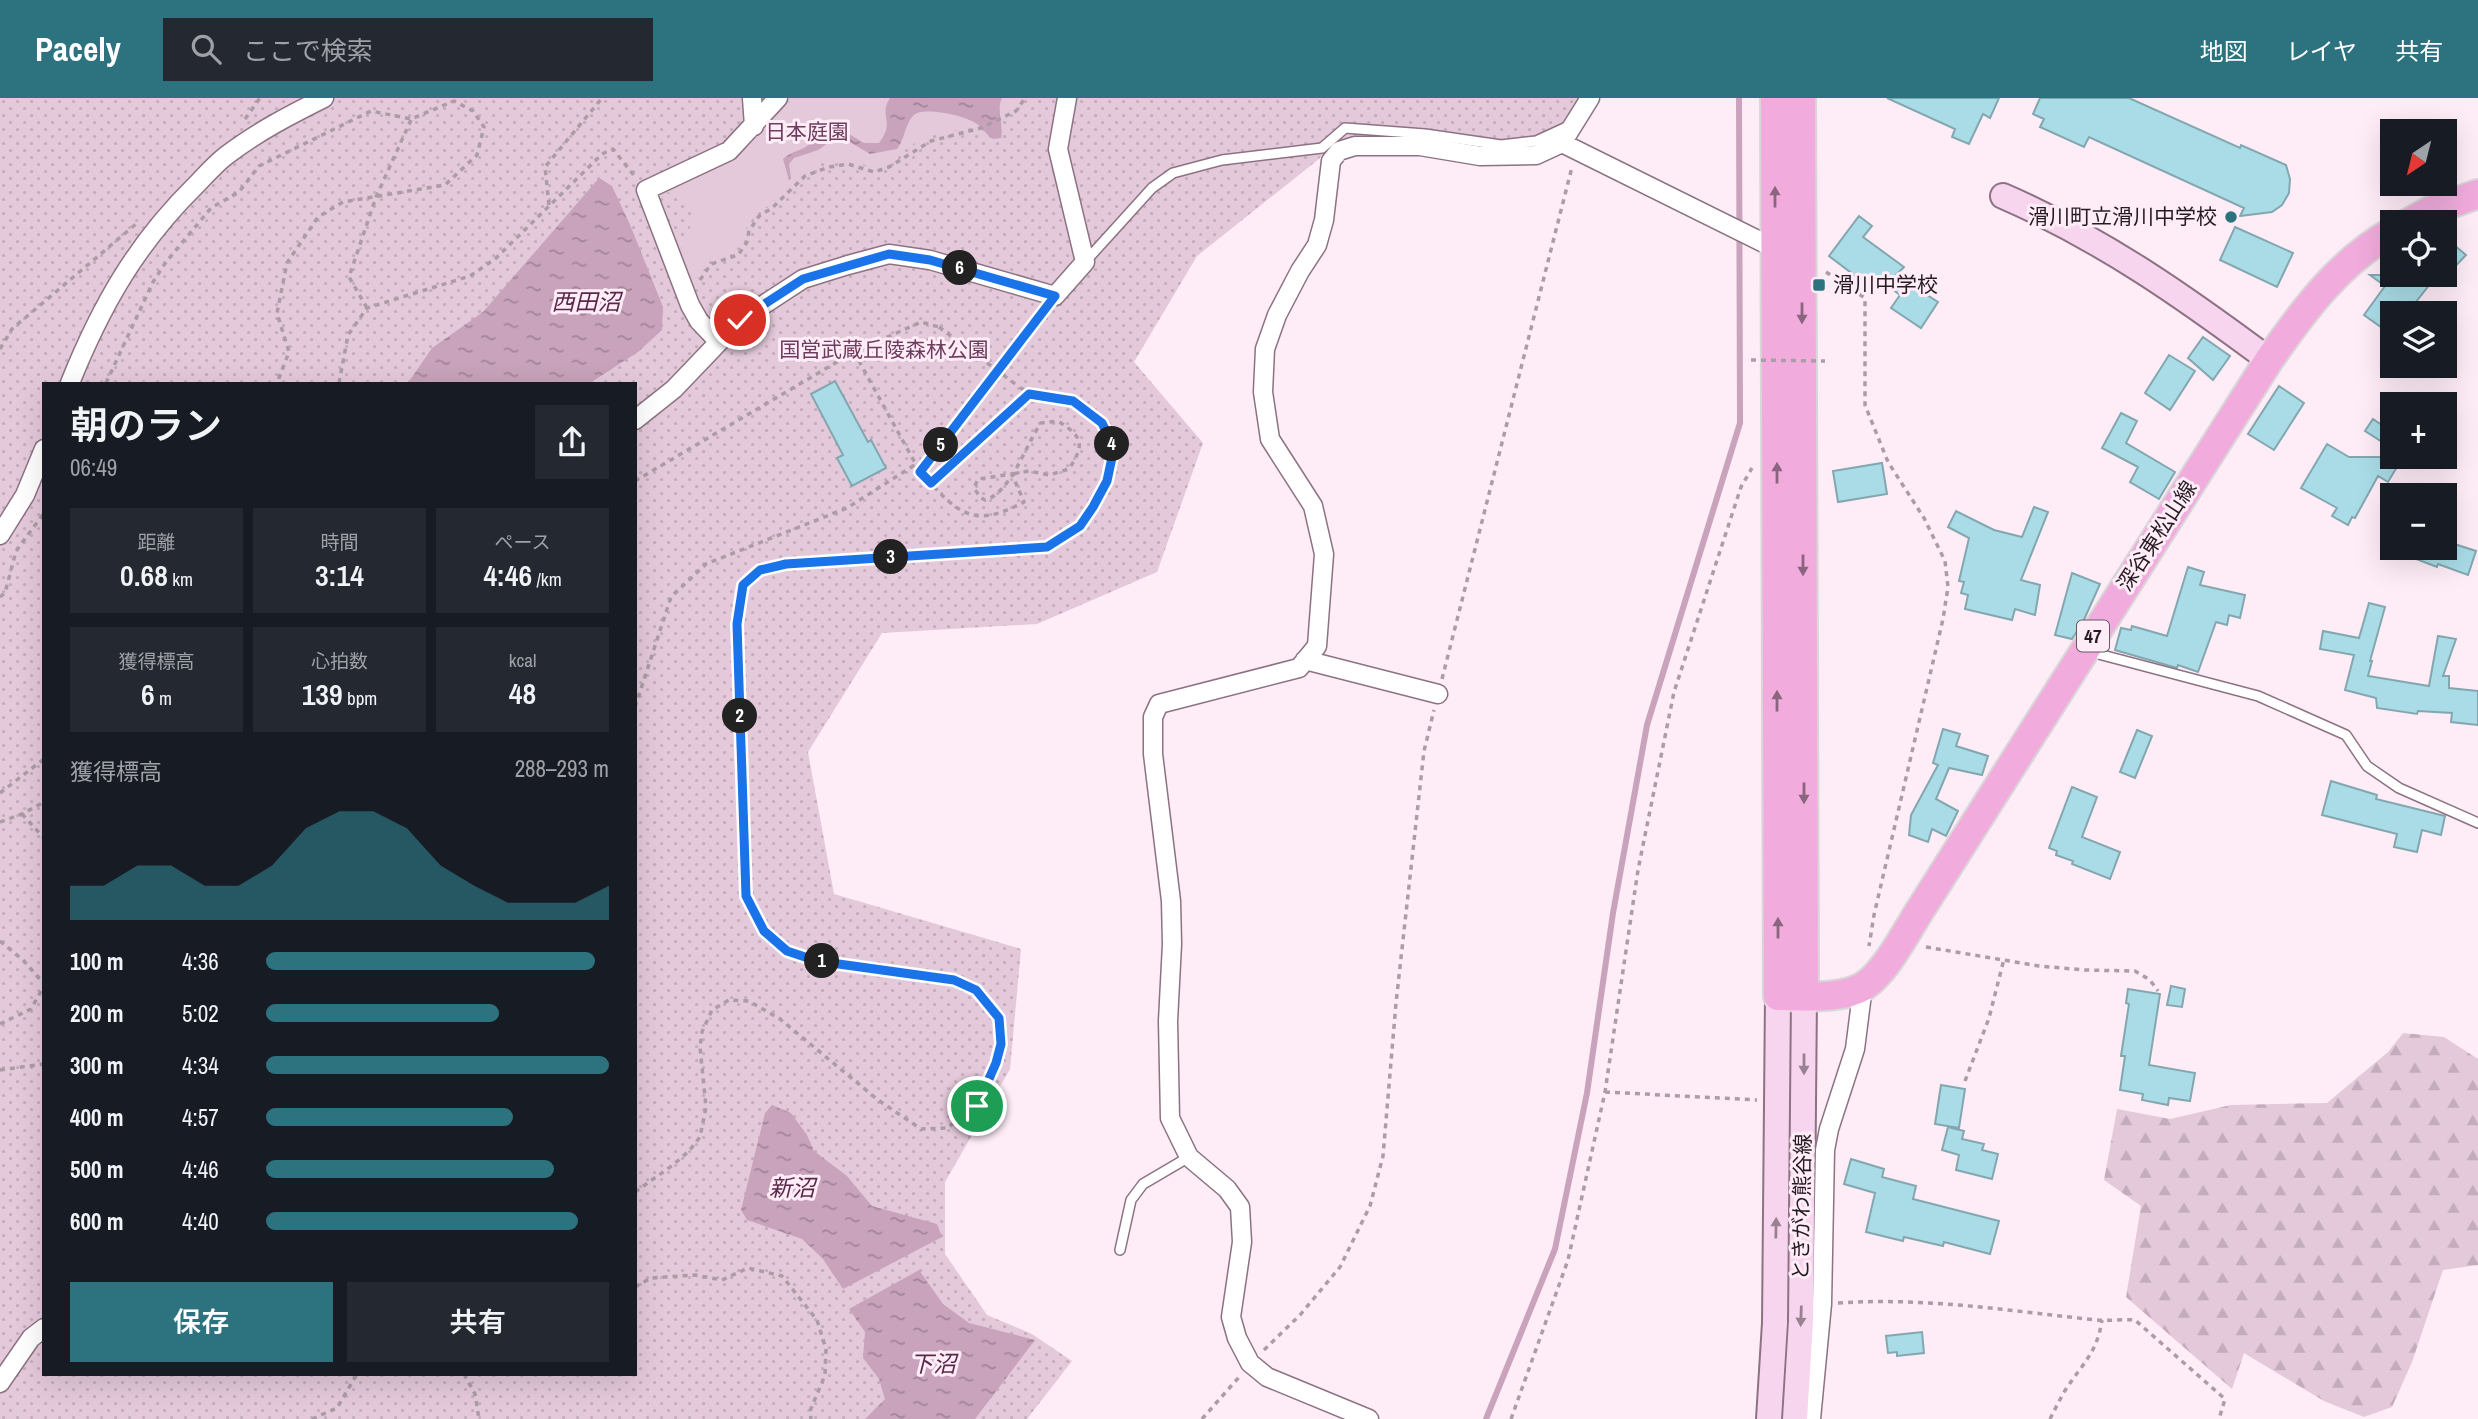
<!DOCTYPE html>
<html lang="ja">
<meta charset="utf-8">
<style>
body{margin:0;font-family:"Archivo Narrow","Noto Sans JP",sans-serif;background:#242831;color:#f1f3f6;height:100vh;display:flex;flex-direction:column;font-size:26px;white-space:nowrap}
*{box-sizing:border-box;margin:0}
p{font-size:23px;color:#9ea1a6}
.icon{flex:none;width:38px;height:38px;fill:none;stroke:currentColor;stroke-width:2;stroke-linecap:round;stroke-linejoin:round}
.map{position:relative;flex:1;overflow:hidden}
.sheet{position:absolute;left:42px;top:284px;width:595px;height:994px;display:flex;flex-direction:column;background:#171b24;border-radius:0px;box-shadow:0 7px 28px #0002}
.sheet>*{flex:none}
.needle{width:46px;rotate:215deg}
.controls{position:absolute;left:2380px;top:21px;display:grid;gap:14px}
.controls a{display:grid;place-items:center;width:77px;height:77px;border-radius:0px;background:#171b24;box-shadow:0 7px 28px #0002;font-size:35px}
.pin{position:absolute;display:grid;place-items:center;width:60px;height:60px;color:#fff;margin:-30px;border:4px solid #fff;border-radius:50%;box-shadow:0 2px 7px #0007}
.km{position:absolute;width:35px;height:35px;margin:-18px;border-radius:50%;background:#222;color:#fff;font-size:19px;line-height:35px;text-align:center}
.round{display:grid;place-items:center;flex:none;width:74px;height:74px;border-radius:0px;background:#242831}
.headline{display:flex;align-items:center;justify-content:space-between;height:119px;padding:0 28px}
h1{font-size:38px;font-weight:600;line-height:52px}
.stats{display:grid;grid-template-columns:repeat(3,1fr);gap:10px;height:119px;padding:7px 28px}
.stats div{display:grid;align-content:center;border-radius:0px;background:#242831;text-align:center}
.stats b{font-size:30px;font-weight:600}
.stats small{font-size:19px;font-weight:400}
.stats p{font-size:19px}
.chart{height:196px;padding:14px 28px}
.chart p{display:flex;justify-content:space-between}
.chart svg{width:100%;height:126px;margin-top:7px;fill:#2c727f;opacity:.7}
.action{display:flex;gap:14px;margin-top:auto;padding:14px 28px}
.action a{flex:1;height:80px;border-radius:0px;background:#2c727f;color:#fff;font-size:28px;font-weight:600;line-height:80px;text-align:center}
.action a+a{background:#242831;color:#f1f3f6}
ul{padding:0 28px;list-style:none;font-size:23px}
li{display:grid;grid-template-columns:112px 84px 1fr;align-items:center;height:52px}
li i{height:18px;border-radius:9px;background:#2c727f}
header{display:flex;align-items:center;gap:42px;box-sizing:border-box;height:98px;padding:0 35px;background:#2c727f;color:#fff}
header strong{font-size:33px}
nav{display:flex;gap:38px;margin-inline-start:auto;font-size:24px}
.search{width:490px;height:63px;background:#242831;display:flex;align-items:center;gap:18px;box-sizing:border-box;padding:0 24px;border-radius:0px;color:#9ea1a6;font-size:26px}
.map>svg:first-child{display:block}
</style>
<header>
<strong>Pacely</strong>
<div class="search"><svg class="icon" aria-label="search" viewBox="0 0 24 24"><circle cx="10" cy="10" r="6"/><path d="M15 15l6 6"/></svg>ここで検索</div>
<nav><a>地図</a><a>レイヤ</a><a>共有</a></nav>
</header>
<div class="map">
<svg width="2478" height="1321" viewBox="0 0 2478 1321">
<defs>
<pattern id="forest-firs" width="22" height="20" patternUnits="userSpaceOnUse" patternTransform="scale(1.75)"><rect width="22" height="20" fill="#e4c9da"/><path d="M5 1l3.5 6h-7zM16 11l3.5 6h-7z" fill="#c3acbb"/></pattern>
<pattern id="park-dots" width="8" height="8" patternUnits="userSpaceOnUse" patternTransform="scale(1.75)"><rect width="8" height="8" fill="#e4c9da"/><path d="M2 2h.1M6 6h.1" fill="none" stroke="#c3acbb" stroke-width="1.8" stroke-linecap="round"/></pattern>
<pattern id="water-ripples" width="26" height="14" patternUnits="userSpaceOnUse" patternTransform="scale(1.75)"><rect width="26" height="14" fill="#c8a3bb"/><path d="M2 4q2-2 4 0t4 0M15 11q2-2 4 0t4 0" fill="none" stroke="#a28498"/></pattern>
</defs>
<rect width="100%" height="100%" fill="#feecf7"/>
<!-- forest -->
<path fill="url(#forest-firs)" d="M2403,935l41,4 34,22v206l-35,5 -31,92 -20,45 -28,10 -40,-16 -80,-48 -12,36 -106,-92 15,-91 -37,-26 13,-71 53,10 61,-14 96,-2 61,-51z"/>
<!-- park -->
<path fill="url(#park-dots)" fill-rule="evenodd" d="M0,0h1579l-21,37 -25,14 -37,1 -149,-10 -17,5 -11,14 -122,97 -63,106 69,81 -46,129 -120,52 -155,9 -74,119 26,142 187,55 -11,120 -65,113v72l42,61 45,19 40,27 -45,58h-1027zM44,285h591v991h-591z"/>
<!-- garden -->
<path fill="#e4c9da" d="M792,0h229l-15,14 -39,17 -36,5 -28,16 -12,13 -15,5 -24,-7 -24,-1 -24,12 -35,34 -12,5 -11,17 -8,20 -29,13 -10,16 -7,2 -11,-7 -4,-16c12,-19 20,-37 9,-58l-19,-6 6,-9c52,-7 85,-49 119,-85z"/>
<!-- water -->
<path fill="url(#water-ripples)" d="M890,0h112c-6,12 2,27 -1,40l-8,1c-7,-4 -10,-11 -16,-15 -10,-8 -53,-18 -63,-9 -9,8 -9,24 -17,34l-27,5 -29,-17 -6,1 -17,12 -24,8 -5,6 2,14 -2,2 -6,-21c9,-8 18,-8 27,-15 10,-6 13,-14 24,-19l30,18h15c17,-22 -1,-26 11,-45z
M599,80l13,8 19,41 32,80 -1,23 -24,22 -48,31h-182l24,-35 51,-36z
M772,1007l19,8 16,22 7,16 33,25 25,30 65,18 5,13 -99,52 -20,-30 -21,-20 -55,-19 -6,-10 24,-97z
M919,1172l24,34 26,19 66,17 -60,79h-110l20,-20 -6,-20 -16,-21 2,-26 -16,-23z"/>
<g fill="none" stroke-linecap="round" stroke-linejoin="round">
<!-- stream -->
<path stroke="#c8a3bb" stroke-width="6" d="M1486,1321l69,-170 32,-156 26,-180 34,-188 93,-302 -1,-325"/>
</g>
<!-- building -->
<path fill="#a9dce7" stroke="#83a7af" stroke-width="2" d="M1887,0h112l-9,20 -7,-4 -14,30 -17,-7 3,-8z
M2040,0h89l111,50 1,-3 45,20 4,14 -1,14 -7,12 -10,7 -32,4 4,-8 -155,-71 -5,10 -44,-20 4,-8 -11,-5z
M1859,118l13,10 -9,11 41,30 -8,8 42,27 -17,26 -30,-20 9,-13 -23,-17 -7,9 -41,-31z
M2235,129l58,26 -16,34 -57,-27z
M2453,146l13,11 -21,22v-24z
M2370,177h67l-25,32 -1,-1 -6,7h-13v22l-28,-20 21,-29z
M2203,239l27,19 -17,24 -25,-22z
M2169,257l26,16 -25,39 -25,-17z
M835,283l33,61 3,-2 15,28 -34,18 -15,-28 6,-3 -32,-61z
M2279,288l25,17 -30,47 -26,-16z
M2121,315l16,8 -11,22 49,29 -16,27 -29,-17 8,-15 -36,-19z
M2373,321l19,13v5l-5,8 -22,-14z
M2327,346l22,13h54l-15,25 -10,-6 -23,42 -3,-1 -4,8 -16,-9 5,-8 -36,-20z
M1882,365l5,31 -49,8 -5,-31z
M2034,409l14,5 -27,68 19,5 -5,30 -20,-6 -3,11 -47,-11 3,-14 -7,-2 3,-11 -5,-1 10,-43 -21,-11 8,-16 38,19 28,7z
M2445,443l31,10 -8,24 -30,-11 -1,3 -47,-18 55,-1z
M2188,469l16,5 -4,13 45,10 -5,23 -11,-3 -2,10 -11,-3 -18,50 -20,-7 -1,3 -62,-18 6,-22 10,2 1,-4 35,10z
M2072,475l28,11 -17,38 -11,17 -17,-4z
M2369,505l16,4 -15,54h2l-4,15 61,10 9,-50 18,3 -13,37h6v12l29,3v34l-27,-3 1,-9 -34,-2 -1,3 -40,-6 -1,-10 -31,-8 9,-35 -34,-6 3,-18 36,7z
M1943,631l17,5 -4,12 32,10 -6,19 -33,-7 -13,31 22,12 -12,25 -14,-7 -4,13 -19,-7 2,-20 27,-50 -5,-2z
M2137,632l15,6 -17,42 -15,-6z
M2331,683l46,14 -1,4 69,17 -4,19 -19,-5 -5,22 -23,-5 3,-13 -75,-19z
M2072,689l25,10 -15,40 38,15 -10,27 -38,-15 1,-3 -17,-6 1,-4 -8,-3z
M2171,888l14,3 -3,18 -15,-2z
M2128,891l32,5 -11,71 46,8 -5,28 -21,-3 -1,7 -26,-5 1,-6 -23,-4 5,-34h-4l8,-52 -3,-1z
M1941,987l24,4 -6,39 -24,-4z
M1948,1029l16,4 -2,8 22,5 -2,6 16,4 -6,25 -36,-9 3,-15 -17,-5z
M1851,1061l33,10 -2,8 34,9 -3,13 86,22 -9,33 -46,-12 -1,4 -39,-9 -1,4 -37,-9 9,-39 -31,-9z
M1922,1234l2,21 -27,3v-4l-9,1 -2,-17z"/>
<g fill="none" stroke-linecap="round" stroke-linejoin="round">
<defs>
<path id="lane" d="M1085,164l67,-74 21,-15 49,-13 100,-12 23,-20 80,6 76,11 35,-4 35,-16
M2087,553l171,45 88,39 21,31 32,22 79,35
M1120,1152l11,-50 12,-16 46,-27"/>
<path id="street" d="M752,0l2,28
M1562,45l220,109
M719,244l-20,-21 -9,-16 -44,-115 83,-39 49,-53
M70,285c31,-77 66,-139 126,-198 10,-10 19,-21 31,-30 30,-23 63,-40 97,-57
M635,322l39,-31 66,-69 63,-41 45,-14 41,-11 41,6 125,36 30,-34 -27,-113 9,-51
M0,437l25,-40 19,-46
M1305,562l133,34
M0,1285l31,-45 13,-10
M1369,1321l-102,-42 -17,-14 -13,-25 -6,-21 11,-75 -2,-35 -13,-18 -38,-32 -19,-39 -2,-97 4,-77 -1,-43 -18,-147v-37l6,-13 140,-36 18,-22 7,-92 -11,-48 -43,-67 -7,-47 2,-43 12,-34 23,-44 17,-26 7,-25 7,-59 8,-10 16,-5h65l60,10 56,-1 26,-12 28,-45
M1811,1321l11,-115 3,-154 4,-21 26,-80 8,-63"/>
<path id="secondary" d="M2003,98c99,43 180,100 266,164
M1769,1321l6,-96 3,-327
M1795,1321l6,-98 3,-325"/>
<path id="primary" d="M1775,0l3,898c26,0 63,4 86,-10 23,-15 43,-56 58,-79l347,-547c34,-49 70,-98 123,-128
M1801,0l3,898
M2410,124l20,-11 48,-17"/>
</defs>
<!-- lane casing -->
<use href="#lane" stroke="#8c7283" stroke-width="12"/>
<!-- street casing -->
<use href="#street" stroke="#8c7283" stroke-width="21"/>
<!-- secondary casing -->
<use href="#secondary" stroke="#8c7283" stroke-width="28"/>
<!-- primary casing -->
<use href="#primary" stroke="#d8d6d7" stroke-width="32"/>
<!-- path -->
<path stroke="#ab9ca5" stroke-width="3.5" stroke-dasharray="5 5" stroke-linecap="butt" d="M245,21l15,-21
M549,107l-4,-38 57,-69
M1826,174l39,26v107l23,57 36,56 21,43 3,26 -5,32 -69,296 -5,31
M700,182l11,-16 27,-9 9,-13 2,-11 10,-15 13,-8 33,-32 24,-9 19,-3 26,8 15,-5 42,-26 50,-13 35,-17 9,-13
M367,210l-18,-31 27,-80 35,-77
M0,251l12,-20 124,-105
M854,254l66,120 123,-160
M106,285l47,-101 13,-20 45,-54 28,-16 20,-26 112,-55 40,8 43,-18 19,10 11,16 -7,28 -32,30 -102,17 -25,15 -31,46 -10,50 12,39 -12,31
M339,285l9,-48 19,-27 103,-32 25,-17 107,-105 11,-5 23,29
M920,374c37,39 50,59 104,30l-12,-28 -34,5 -4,9 6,9 5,3c26,-7 41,-56 56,-77l17,-2c25,16 27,23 11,48l-20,6 -20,-4 -17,3
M635,383l219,-129 67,-30 18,5
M931,385l98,-89
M0,499l5,-4 11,-42 28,-38
M1442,581l130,-512
M635,609l36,-110 35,-33 141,-56 69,-44
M0,695l44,-34
M22,716l22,24
M0,724l22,-8 22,-12
M0,843l24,20 20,23
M1926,849l113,19 46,4 50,1 15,9 8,11
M0,926l31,-15 13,-23
M0,972l44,-6
M1965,983l24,-63 15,-59
M1605,994l152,8
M635,1094l38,-27 16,-14 11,-14 6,-30 -6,-60 2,-15 10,-22 17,-10 20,1 31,18 98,81 43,29 26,-1 30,-22 19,-43 5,-19 -2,-26 -23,-28 -22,-10 -137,-19 -30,-10 -23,-20 -18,-35 -9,-272 5,-39 18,-15 26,-6 261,-17c10,-6 23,-12 32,-20 16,-15 35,-56 35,-78 0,-17 -25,-40 -40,-47 -19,-9 -37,-2 -56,-16
M635,1189l16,-9 44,-3 27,5 26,-12 34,8 35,44 9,29 -1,26 -15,36 1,8
M1838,1205c89,-6 171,8 259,17 13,1 26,-1 38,0l90,79 -6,20
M1264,1252l36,-35 40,-48 30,-61 13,-50 13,-153 28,-252 10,-41
M464,1276l11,20 4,25
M312,1321l25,-11 20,-34
M1202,1321l38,-43
M1511,1321l57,-159 37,-168 33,-222 36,-178 67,-205 11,-19
M2050,1321c5,-10 10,-20 16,-30 17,-26 31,-36 36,-69"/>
<!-- lane -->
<use href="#lane" stroke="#fff" stroke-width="9"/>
<!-- street -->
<use href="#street" stroke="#fff" stroke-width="18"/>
<!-- secondary -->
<use href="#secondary" stroke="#f8d5ee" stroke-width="24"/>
<!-- primary -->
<use href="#primary" stroke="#f1acdd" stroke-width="28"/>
<!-- path-bridge -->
<path stroke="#ab9ca5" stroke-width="3.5" stroke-dasharray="5 5" stroke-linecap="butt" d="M939,229l79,59
M1751,262l74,1"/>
</g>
<!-- one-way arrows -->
<defs><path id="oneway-solid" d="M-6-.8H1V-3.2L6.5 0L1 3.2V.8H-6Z" transform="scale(1.75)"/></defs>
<g fill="#8b6480">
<use href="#oneway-solid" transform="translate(1775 99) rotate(-90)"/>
<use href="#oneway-solid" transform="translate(1802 215) rotate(90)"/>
<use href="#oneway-solid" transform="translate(1777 375) rotate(-90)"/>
<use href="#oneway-solid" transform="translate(1803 467) rotate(90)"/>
<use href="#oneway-solid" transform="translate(1777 603) rotate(-90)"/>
<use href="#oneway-solid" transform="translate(1804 695) rotate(90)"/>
<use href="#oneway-solid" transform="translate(1778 830) rotate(-90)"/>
</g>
<g fill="#998192">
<use href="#oneway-solid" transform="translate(1804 966) rotate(90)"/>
<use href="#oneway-solid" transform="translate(1776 1130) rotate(-89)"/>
<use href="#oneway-solid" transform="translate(1801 1218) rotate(92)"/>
</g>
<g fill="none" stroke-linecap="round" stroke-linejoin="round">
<defs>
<path id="route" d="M740,222l63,-41 86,-25 41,6 125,36 -135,176 11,11 98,-89 44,7 29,22 12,25 -7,33 -14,26 -13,19 -33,21 -261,17 -26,6 -17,15 -6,39 9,272 18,35 23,20 30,10 137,19 22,10 23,28 2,26 -5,19 -19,43"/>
</defs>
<!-- route casing -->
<use href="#route" stroke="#fff" stroke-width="14"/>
<!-- route -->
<use href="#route" stroke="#1a73e8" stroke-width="9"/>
</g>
<!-- markers -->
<g fill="#2c727f" stroke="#feecf7" stroke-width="2.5">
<circle cx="2231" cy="119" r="7"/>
<rect x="1812" y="180" width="14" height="14" rx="3.5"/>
</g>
<g text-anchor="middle" stroke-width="6" stroke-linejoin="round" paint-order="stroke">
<!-- shield labels -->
<rect fill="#feecf7" stroke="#665a62" stroke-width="2" x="2077" y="522.5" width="32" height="31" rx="5"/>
<g font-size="19" font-weight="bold" fill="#251b22">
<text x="2093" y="545">47</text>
</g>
<!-- park labels -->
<g font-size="21" fill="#6e3c5e" stroke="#feecf7">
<text x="807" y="41">日本庭園</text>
<text x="884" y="259">国営武蔵丘陵森林公園</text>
</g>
<!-- poi labels -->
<g font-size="21" fill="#251b22" stroke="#feecf7" text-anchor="end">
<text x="2217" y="126">滑川町立滑川中学校</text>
<text x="1833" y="194" text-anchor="start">滑川中学校</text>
</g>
<!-- street labels -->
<g font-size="21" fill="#251b22" stroke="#feecf7">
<text transform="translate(2157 438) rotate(-57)" y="7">深谷東松山線</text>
<text transform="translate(1802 1109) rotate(-89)" y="7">ときがわ熊谷線</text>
</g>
<!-- water labels -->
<g font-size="23" font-style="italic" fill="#58284a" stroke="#feecf7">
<text x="586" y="212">西田沼</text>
<text x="792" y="1098">新沼</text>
<text x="933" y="1274">下沼</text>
</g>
</g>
</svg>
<div class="controls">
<a><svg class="needle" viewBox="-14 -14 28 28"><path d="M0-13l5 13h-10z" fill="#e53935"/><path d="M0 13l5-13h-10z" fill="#9ea1a6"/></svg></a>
<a><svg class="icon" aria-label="locate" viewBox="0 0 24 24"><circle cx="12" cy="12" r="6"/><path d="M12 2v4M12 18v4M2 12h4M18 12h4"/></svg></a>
<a><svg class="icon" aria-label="layers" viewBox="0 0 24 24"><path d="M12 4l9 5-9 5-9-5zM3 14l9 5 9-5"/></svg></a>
<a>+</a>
<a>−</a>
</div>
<div class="pin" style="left:977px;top:1008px;background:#1e9e55"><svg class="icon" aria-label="arrive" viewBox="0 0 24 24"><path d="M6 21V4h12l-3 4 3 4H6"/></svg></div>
<div class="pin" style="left:740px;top:222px;background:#d93025"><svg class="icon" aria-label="check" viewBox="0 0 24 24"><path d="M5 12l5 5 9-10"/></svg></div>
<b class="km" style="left:822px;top:863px">1</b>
<b class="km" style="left:740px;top:618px">2</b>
<b class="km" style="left:891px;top:459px">3</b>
<b class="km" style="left:1112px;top:346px">4</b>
<b class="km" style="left:941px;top:347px">5</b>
<b class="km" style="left:960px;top:170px">6</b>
<section class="sheet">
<div class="headline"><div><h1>朝のラン</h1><p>06:49</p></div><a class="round"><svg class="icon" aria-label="share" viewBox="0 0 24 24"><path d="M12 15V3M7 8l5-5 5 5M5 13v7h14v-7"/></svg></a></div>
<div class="stats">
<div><p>距離</p><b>0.68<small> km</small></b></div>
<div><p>時間</p><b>3:14</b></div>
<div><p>ペース</p><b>4:46<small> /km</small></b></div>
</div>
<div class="stats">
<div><p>獲得標高</p><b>6<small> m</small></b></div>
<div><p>心拍数</p><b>139<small> bpm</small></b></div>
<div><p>kcal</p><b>48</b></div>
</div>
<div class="chart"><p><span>獲得標高</span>288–293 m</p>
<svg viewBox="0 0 160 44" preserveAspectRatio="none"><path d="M0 44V32L10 32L20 25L30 25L40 32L50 32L60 25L70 12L80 6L90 6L100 12L110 25L120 32L130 38L140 38L150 38L160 32V44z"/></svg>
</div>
<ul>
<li><b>100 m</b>4:36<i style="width:96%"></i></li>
<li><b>200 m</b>5:02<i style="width:68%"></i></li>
<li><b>300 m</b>4:34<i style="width:100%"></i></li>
<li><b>400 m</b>4:57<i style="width:72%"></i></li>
<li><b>500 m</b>4:46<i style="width:84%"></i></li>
<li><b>600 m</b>4:40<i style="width:91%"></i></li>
</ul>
<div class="action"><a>保存</a><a>共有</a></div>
</section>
</div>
